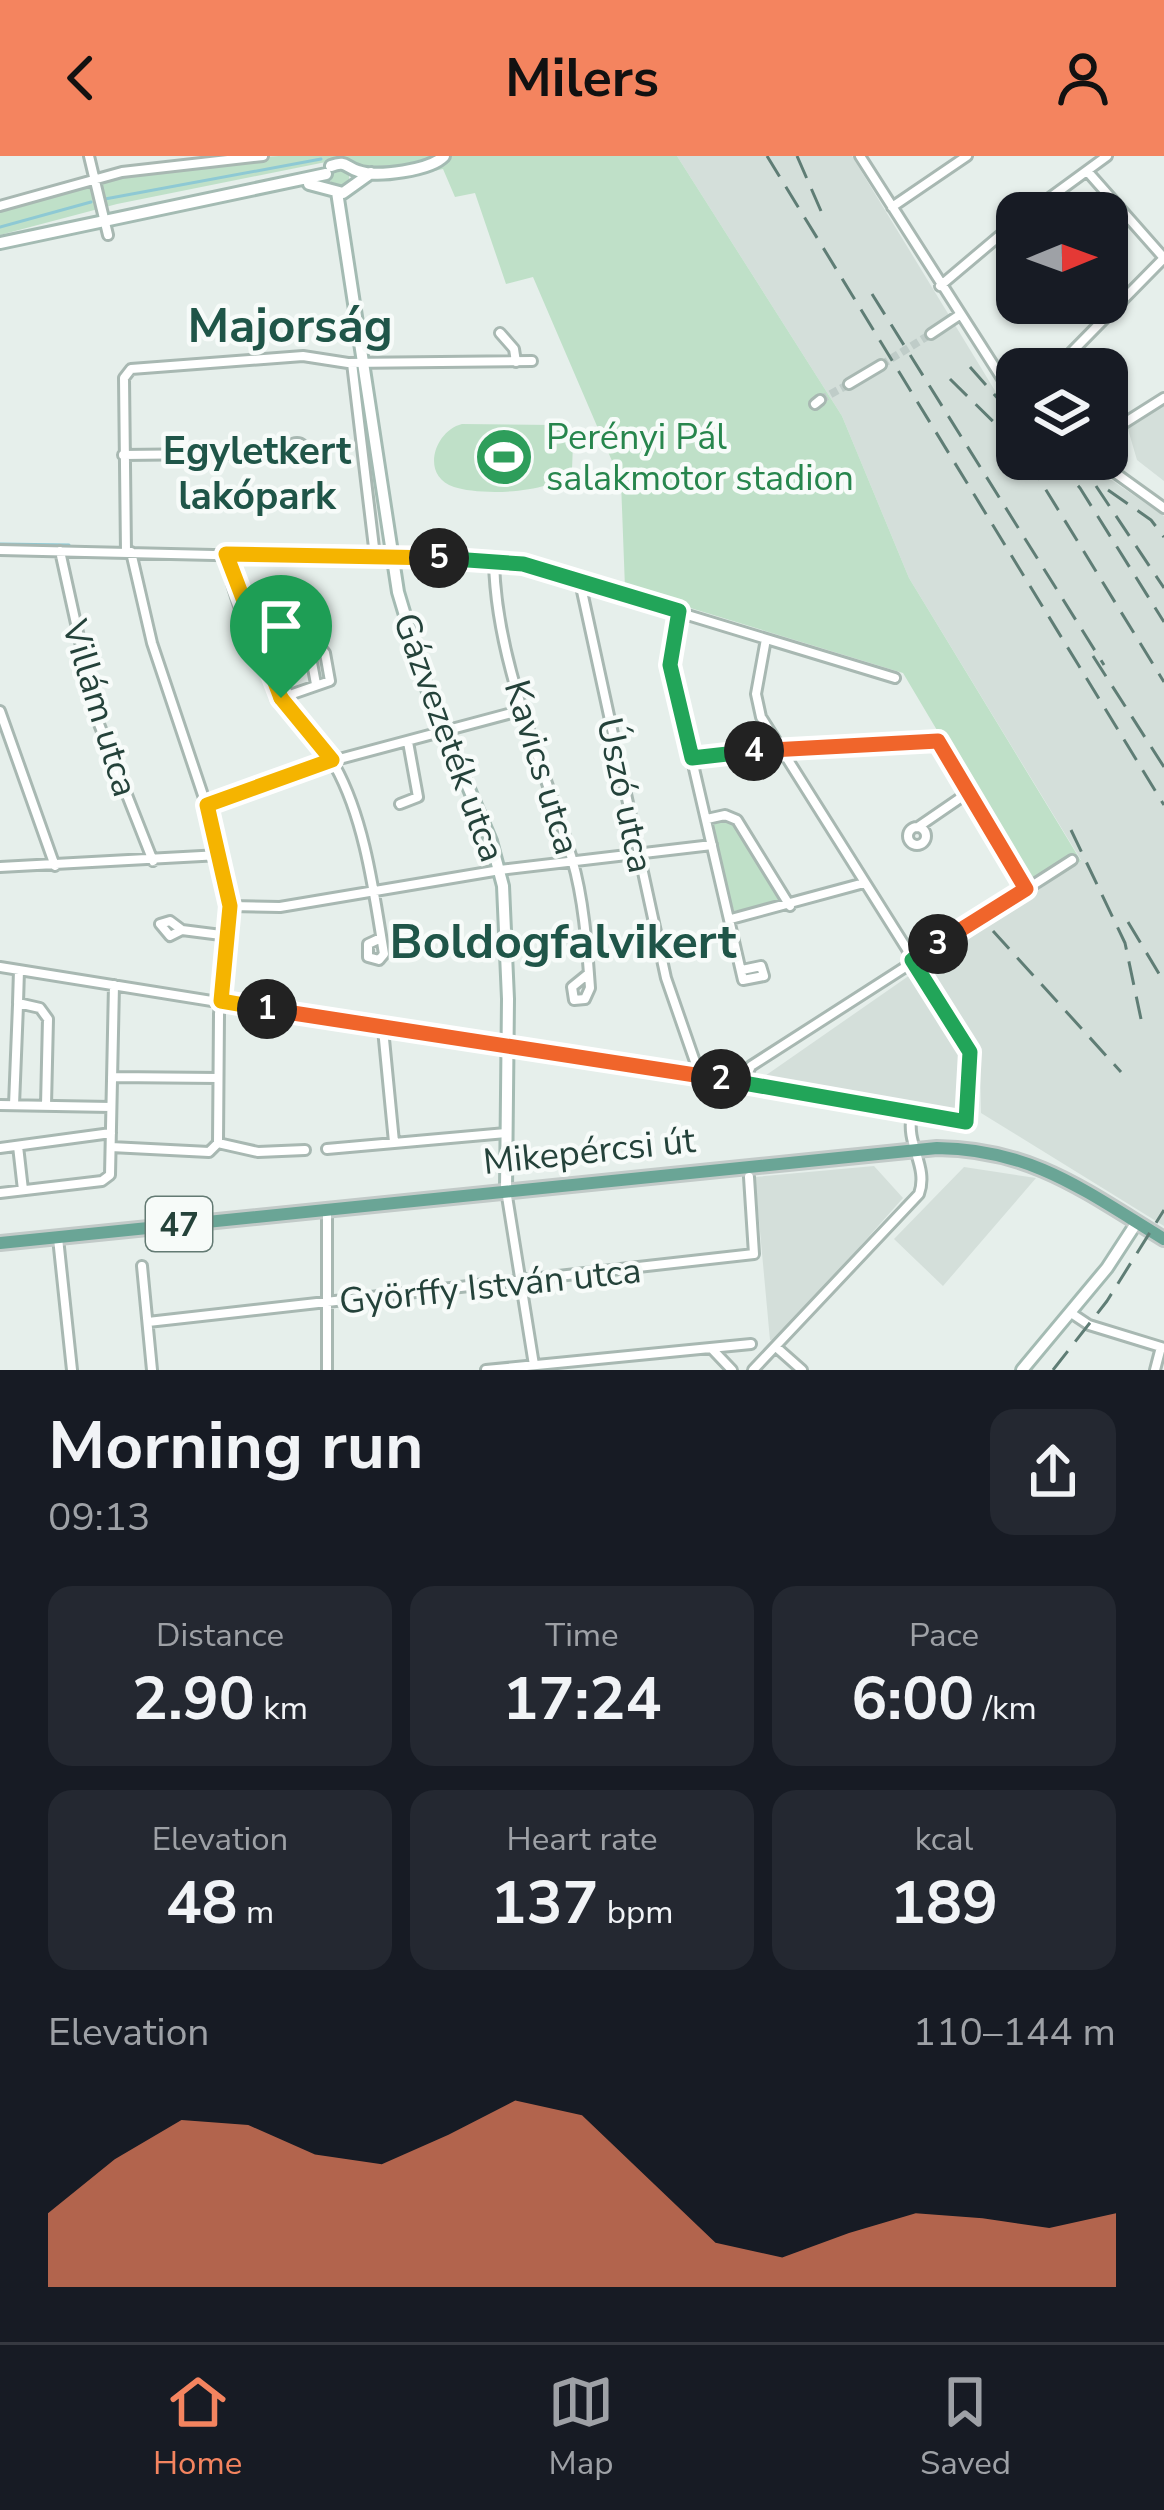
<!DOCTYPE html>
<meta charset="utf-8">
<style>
body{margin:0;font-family:"Nunito Sans",sans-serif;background:#242831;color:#f1f3f6;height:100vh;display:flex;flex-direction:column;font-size:45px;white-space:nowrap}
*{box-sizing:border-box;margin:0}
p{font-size:39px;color:#9ea1a6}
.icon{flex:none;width:66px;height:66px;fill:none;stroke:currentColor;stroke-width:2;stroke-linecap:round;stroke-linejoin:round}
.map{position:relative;height:1214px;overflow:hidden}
.details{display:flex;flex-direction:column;background:#171b24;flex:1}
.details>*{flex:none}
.needle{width:78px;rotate:89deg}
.controls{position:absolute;left:996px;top:36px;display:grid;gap:24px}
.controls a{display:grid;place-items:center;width:132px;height:132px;border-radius:24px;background:#171b24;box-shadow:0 3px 9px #0004;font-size:60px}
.pin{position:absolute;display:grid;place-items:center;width:102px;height:102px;color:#fff;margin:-123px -51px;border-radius:50% 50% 50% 0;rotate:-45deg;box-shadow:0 0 12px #0007}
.pin .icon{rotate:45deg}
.km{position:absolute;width:60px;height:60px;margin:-30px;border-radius:50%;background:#222;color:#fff;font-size:33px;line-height:60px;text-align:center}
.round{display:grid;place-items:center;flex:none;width:126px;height:126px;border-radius:24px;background:#242831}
.overview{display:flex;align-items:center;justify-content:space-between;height:204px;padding:0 48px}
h1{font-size:66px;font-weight:700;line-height:90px}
.stats{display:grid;grid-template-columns:repeat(3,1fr);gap:18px;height:204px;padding:12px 48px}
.stats div{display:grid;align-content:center;border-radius:24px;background:#242831;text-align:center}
.stats b{font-size:60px;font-weight:700}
.stats small{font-size:33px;font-weight:400}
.stats p{font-size:33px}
.chart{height:336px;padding:24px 48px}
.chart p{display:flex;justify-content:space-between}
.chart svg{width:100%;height:216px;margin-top:12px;fill:#f4845f;opacity:.7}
header{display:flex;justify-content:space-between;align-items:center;height:156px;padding:0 48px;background:#f4845f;color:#111;font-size:54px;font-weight:700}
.tabs{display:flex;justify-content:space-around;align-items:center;height:168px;border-top:3px solid #363941;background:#171b24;font-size:33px;color:#9ea1a6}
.tabs a{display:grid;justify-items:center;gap:6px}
.tabs .on{color:#f4845f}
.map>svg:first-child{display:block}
</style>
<header><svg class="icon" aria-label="back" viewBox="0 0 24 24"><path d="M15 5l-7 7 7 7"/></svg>Milers<svg class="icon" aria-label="person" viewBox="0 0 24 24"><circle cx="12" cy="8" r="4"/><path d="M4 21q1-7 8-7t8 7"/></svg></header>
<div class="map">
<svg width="1164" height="1214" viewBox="0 0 1164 1214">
<rect width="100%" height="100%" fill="#e6efeb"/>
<!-- built -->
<path fill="#d4dfda" d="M677,0h175l145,238 20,20v45h64l83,57v710l-183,-113 -1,-54 -52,-91 153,-108 -172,-282 -67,-162z
M1164,247v78l-27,-21 -10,-34z
M910,819l49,72 7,18 -5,52 -199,-39z
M874,1010l29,32 -126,142h-7l-15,-163z
M964,1011l72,11 -93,108 -49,-47z"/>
<!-- green -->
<path fill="#bfe0c8" d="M279,0h398l165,260 67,162 172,283 -49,29 -129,-217 -278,-85 -4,-106 -88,-205 -27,7 -31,-91 -20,4 -12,-28 -37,8 -17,-12 -40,4v15l-11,4 -7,-5 -5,-21 -209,42 -117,31v-25l183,-48z
M462,268l92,1 19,19 -1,25c-15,25 -91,27 -118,18 -34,-11 -20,-56 8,-63z
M720,660l15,5 51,80 -52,10 -24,-82z"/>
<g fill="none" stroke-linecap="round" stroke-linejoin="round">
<!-- stream -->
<path stroke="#8ec9d4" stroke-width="3" d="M105,43l216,-40
M0,71l91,-25
M0,388l69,1"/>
<!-- street-tunnel -->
<path stroke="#bfccc8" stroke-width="8" stroke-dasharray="8 4" stroke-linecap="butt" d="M881,209l50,-31
M820,244l29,-16"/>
<defs>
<path id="street" d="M89,0l19,79
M860,0l157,246
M0,50l122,-34 141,-16
M892,51l75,-51
M1029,57l78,-57
M940,130l77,-65
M500,177l14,16 2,13
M931,178l27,-18
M352,207l23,193
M1055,213l109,-111 -76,-86
M849,228l32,-19
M815,248l5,-4
M1107,278l57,-36
M289 295a8 8 0 1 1 16 0a8 8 0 1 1-16 0Z
M123,299l167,-2
M1096,303l68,49
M0,394l513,12 382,116
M60,395l37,168 56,142
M126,396l-2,-174 7,-9 172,-13 45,7 184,-2
M131,396l21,91 63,188 15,75 -11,108 -1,129
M226,398c4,37 35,116 57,146 15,23 38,42 52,66 30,54 39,127 49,188l-5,6 -11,-3v-13l13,-6
M494,405c2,102 49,201 78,298 12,41 15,87 18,129l-5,11 -11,1 -2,-13 16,-13
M580,426l86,396 34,98
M679,455l-9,54 73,315 21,-4 -3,-10 -19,4
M281,542l49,-17 -5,-28 -8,-10 -7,9 6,32
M0,555l55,155
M692,602l246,-17 88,148
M400,648l18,-7 -10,-55
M207,649l95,-36 221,-59
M707,663l18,-4 12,5 53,86
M918,671l51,-35
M908 680a9 9 0 1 1 18 0a9 9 0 1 1-18 0Z
M0,711l220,-12
M230,750l50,1 220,-37 212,-25
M731,763l133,-36
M182,774l-12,-9 -10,3 10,12 12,-6 47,6
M0,811l966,155 5,-61 -5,-18 -205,-326 -5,-23 10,-55
M19,814l-1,33 22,5 8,11 -2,86
M383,873l11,113
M112,921l106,1
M743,927l8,-17 321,-206
M0,949l111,2
M14,949l4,-100
M18,990l5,44
M111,991l98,5 9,-9 40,9 47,-2
M0,992l111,-15
M327,993l179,-16
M506,1034l28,175
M0,1037l102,-12 8,-6 4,-190
M327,1054v160
M58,1082l14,132
M142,1110l10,104
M1071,1157l18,12 75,23
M148,1166l606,-68 -5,-77
M776,1191l26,23
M712,1193l20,21
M486,1214l265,-26
M753,1214l166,-176c10,-28 -14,-50 -7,-79
M1155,1214l6,-23"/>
<path id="secondary" d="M331,10c15,-6 14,1 27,5 19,7 73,-1 86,-15
M309,28l34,9 28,-20
M337,36l61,400 30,100 63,149 12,45 5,113 -2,190
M0,87l326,-69
M1022,1214l85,-102 30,-46"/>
<path id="primary" d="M0,1087l937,-95c95,1 148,43 227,91"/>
</defs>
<!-- street casing -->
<use href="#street" stroke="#a8b8b2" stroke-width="14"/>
<!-- secondary casing -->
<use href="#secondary" stroke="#a4bbb3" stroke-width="16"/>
<!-- primary casing -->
<use href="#primary" stroke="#c2cac8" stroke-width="18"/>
<!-- street -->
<use href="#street" stroke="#fff" stroke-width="8"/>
<!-- secondary -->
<use href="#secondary" stroke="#fff" stroke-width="10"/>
<!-- primary -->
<use href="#primary" stroke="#6aa596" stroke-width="12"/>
<!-- rail -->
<path stroke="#5f7d75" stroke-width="3" stroke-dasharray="24 12" stroke-linecap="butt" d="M767,0l397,649
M797,0l24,55
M872,138l232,371
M970,211l47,53
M950,223l67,66
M1027,303l137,223
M1054,303l26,29 84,134
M1096,330l68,102
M1108,334l43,30 13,17
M1093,500l71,111
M1071,674l54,113 16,76
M1128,766l36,60
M993,775l128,141
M1053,1214l54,-69 57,-91"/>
</g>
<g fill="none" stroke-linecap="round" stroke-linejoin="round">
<defs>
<path id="split-1" d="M267,853l-46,-8 9,-95 -23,-101 125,-45 -51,-62"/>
<path id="split-2" d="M267,853l454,70"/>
<path id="split-3" d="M721,923l245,43 4,-70 -58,-92 26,-16"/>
<path id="split-4" d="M754,595l184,-10 88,148 -88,55"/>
<path id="split-5" d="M439,402l84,6 156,47 -9,54 22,93 62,-7"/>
<path id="split-6" d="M281,542l-55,-144 213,4"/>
</defs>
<!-- split-1 casing -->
<use href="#split-1" stroke="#fff" stroke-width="24"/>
<!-- split-2 casing -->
<use href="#split-2" stroke="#fff" stroke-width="24"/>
<!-- split-3 casing -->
<use href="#split-3" stroke="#fff" stroke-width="24"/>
<!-- split-4 casing -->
<use href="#split-4" stroke="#fff" stroke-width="24"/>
<!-- split-5 casing -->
<use href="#split-5" stroke="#fff" stroke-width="24"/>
<!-- split-6 casing -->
<use href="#split-6" stroke="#fff" stroke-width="24"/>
<!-- split-1 -->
<use href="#split-1" stroke="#f5b400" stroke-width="15"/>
<!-- split-2 -->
<use href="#split-2" stroke="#f0652b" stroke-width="15"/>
<!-- split-3 -->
<use href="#split-3" stroke="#22a559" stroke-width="15"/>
<!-- split-4 -->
<use href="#split-4" stroke="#f0652b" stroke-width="15"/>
<!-- split-5 -->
<use href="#split-5" stroke="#22a559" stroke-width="15"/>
<!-- split-6 -->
<use href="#split-6" stroke="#f5b400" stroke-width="15"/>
</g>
<!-- icons -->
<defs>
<symbol id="stadium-disc" viewBox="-11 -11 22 22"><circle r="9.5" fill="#2e9e5b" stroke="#f7fbf9"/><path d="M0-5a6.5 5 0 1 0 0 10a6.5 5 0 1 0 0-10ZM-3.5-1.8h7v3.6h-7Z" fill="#fff"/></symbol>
</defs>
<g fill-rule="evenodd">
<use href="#stadium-disc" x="471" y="268" width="66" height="66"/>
</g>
<g text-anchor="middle" stroke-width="9" stroke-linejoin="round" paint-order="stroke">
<!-- shield labels -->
<rect fill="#f7fbf9" stroke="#637a73" stroke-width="3" x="146" y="1041" width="66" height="54" rx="9"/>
<g font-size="33" font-weight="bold" fill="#24423a">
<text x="179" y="1080">47</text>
</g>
<!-- leisure labels -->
<g font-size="36" fill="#27864d" stroke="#f7fbf9" text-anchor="start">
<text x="546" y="293">Perényi Pál<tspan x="546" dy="41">salakmotor stadion</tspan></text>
</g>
<!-- street labels -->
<g font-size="36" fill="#24423a" stroke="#f7fbf9">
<text transform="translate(101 552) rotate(73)" y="13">Villám utca</text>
<text transform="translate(450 581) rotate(70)" y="13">Gázvezeték utca</text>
<text transform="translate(543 611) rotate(73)" y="13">Kavics utca</text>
<text transform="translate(626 639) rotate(78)" y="13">Úszó utca</text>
<text transform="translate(589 994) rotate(-6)" y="13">Mikepércsi út</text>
<text transform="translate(490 1129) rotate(-6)" y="13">Györffy István utca</text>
</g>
<!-- neighbourhood labels -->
<g font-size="39" font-weight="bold" fill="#1f5548" stroke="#f7fbf9">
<text x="257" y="308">Egyletkert<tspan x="257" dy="45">lakópark</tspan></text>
</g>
<!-- district labels -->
<g font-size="48" font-weight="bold" fill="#1f5548" stroke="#f7fbf9">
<text x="290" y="186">Majorság</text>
<text x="563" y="802">Boldogfalvikert</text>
</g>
</g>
</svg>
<div class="controls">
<a><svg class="needle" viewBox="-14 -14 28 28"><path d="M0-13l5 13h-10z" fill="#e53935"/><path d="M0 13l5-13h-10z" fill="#9ea1a6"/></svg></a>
<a><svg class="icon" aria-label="layers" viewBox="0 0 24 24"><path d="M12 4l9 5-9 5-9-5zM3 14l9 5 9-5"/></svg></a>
</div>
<div class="pin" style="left:281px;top:542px;background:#1e9e55"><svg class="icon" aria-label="arrive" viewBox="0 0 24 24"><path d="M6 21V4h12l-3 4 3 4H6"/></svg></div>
<b class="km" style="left:267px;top:853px">1</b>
<b class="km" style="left:721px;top:923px">2</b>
<b class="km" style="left:938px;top:788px">3</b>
<b class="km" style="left:754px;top:595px">4</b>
<b class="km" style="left:439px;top:402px">5</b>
</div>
<section class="details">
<div class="overview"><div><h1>Morning run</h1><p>09:13</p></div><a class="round"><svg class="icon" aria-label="share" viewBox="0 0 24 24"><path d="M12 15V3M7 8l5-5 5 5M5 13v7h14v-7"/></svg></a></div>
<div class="stats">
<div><p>Distance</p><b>2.90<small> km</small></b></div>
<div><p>Time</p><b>17:24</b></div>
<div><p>Pace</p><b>6:00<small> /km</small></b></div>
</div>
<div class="stats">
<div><p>Elevation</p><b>48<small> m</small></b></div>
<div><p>Heart rate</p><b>137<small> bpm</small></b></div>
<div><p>kcal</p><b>189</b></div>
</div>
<div class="chart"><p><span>Elevation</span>110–144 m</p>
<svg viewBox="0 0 160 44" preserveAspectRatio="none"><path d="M0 44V29L10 18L20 10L30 11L40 17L50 19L60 13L70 6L80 9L90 22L100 35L110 38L120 33L130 29L140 30L150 32L160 29V44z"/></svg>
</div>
</section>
<nav class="tabs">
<a class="on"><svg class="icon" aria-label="home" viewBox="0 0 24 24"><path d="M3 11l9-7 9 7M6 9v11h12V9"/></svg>Home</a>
<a><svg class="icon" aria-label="map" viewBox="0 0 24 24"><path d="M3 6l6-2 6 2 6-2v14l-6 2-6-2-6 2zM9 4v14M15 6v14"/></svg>Map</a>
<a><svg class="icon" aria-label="saved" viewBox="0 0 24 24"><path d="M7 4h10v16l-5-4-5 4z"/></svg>Saved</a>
</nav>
